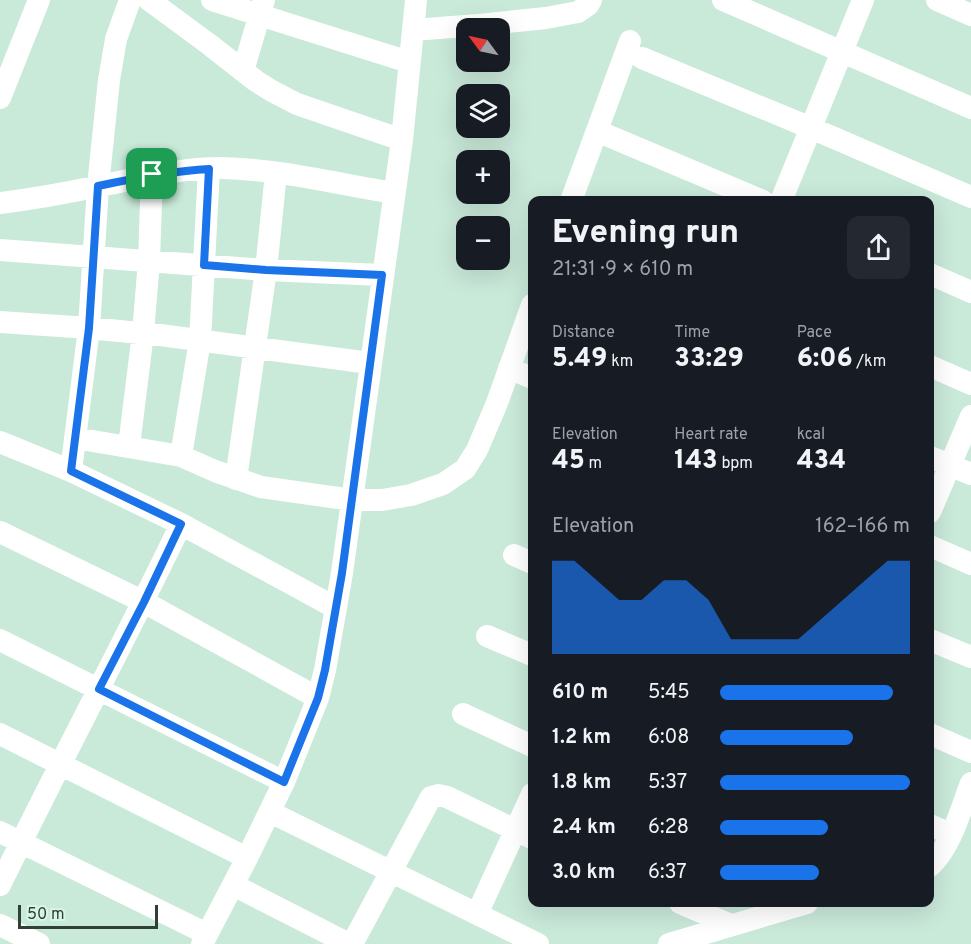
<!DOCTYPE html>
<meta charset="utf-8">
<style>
body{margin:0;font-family:Overpass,sans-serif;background:#242831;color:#f1f3f6;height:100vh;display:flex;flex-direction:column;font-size:22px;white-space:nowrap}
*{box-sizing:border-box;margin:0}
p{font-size:20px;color:#9ea1a6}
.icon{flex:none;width:33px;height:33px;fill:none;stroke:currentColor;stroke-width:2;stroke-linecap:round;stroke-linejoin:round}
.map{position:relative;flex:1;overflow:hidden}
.side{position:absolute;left:528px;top:196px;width:406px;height:711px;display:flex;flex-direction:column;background:#171b24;border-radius:12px;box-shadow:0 6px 24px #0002}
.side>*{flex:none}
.needle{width:39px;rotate:303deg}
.tools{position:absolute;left:456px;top:18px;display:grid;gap:12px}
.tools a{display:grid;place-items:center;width:54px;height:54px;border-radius:12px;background:#171b24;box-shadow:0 6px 24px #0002;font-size:30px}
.scale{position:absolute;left:18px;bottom:15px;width:140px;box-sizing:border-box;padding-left:6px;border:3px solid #323e38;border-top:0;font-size:16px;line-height:21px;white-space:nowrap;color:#323e38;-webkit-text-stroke:4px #d6f6e6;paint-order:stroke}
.pin{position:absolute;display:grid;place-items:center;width:51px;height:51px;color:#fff;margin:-26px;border-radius:12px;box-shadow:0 3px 9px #0006}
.round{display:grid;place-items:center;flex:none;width:63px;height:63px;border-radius:12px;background:#242831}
.summary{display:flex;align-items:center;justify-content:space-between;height:102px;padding:0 24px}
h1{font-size:33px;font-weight:800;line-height:45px}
.metrics{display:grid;grid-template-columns:repeat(3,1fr);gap:9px;height:102px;padding:6px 24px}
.metrics div{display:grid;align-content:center}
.metrics b{font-size:26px;font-weight:800}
.metrics small{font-size:16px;font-weight:400}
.metrics p{font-size:16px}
.chart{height:168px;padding:12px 24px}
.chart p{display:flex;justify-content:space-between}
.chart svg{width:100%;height:108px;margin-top:6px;fill:#1a73e8;opacity:.7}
ul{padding:0 24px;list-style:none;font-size:20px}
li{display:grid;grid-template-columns:96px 72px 1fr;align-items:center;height:45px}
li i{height:15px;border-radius:8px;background:#1a73e8}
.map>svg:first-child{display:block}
</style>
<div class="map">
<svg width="971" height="944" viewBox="0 0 971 944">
<rect width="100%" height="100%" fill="#c9e9d9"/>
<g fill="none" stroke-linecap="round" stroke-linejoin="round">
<!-- street -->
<path stroke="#fff" stroke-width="22" d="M149,0l61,45 46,36 16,10 25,13 105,36
M212,0l197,62
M723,0l248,108
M937,0l34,15
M413,30l65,-5 68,-7 32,-6 10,-7 3,-5
M642,58l169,70 160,69
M243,71l21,-71
M0,98l39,-98
M597,131l166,70
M571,201l59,-160
M781,201l82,-201
M0,203c33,-4 66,-10 99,-17 41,-8 81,-18 122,-18 58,1 116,16 173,25
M0,250l266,20 116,5
M930,274l41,18
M0,322l89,6 71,7 210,28
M930,366l41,18
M509,368l23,10
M75,438l106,18 34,15 46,16 91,13h30l29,-5 32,-11 22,-15 12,-19 20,-47 35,-98
M0,442l71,29 110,53 155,84
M129,446l14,-113 6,-72 3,-87
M181,456l19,-116 9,-171
M930,457l41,17
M71,471l18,-143 9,-142 11,-106 7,-41 14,-39
M236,479l30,-209 10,-97
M930,512l41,-96
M0,532l144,70 174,96
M930,546l41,18
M514,555l18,8
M487,636l45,19
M0,640l284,142
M930,640l41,17
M463,714l69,32
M0,734l247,124
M930,734l41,18
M270,812l268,132
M930,825l21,9
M0,832l207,102
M930,866c21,-19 31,-57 41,-83
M0,885c59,-121 123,-240 181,-361
M233,885l116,59
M680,903l51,22
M477,914l55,-120
M0,925l39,19
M202,944l45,-86 37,-76 34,-84 7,-28 17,-97 60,-433 14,-140
M352,944l79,-147 7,-2 9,2 85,41
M669,944l138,-41"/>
</g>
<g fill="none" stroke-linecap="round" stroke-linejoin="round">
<defs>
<path id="route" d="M209,169l-5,96 62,5 116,5 -40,298 -17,97 -7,28 -34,84 -185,-93 45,-87 37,-78 -110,-53 18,-143 9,-142c37,-8 73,-15 111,-17z"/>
</defs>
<!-- route casing -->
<use href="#route" stroke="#fff" stroke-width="12"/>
<!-- route -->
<use href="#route" stroke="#1a73e8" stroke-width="8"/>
</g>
</svg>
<div class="tools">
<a><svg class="needle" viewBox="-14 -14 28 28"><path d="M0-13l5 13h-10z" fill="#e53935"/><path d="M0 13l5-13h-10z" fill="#9ea1a6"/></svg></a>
<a><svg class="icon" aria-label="layers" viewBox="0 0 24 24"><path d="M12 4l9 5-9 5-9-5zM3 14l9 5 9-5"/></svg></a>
<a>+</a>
<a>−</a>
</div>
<div class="scale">50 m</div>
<div class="pin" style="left:152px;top:174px;background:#1e9e55"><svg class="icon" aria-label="arrive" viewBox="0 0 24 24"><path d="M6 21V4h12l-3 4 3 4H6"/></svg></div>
<section class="side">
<div class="summary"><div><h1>Evening run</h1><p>21:31 · 9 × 610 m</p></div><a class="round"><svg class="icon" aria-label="share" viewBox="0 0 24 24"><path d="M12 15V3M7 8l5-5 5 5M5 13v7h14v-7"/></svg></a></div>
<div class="metrics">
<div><p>Distance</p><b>5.49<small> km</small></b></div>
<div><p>Time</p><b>33:29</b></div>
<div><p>Pace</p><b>6:06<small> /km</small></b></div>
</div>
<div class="metrics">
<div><p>Elevation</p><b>45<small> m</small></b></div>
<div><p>Heart rate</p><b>143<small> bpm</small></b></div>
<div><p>kcal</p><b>434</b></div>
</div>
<div class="chart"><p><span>Elevation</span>162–166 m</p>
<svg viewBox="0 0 160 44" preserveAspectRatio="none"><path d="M0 44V6L10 6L20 14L30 22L40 22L50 14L60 14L70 22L80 38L90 38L100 38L110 38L120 30L130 22L140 14L150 6L160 6V44z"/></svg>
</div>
<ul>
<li><b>610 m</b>5:45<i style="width:91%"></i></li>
<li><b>1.2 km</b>6:08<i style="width:70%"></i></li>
<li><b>1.8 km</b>5:37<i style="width:100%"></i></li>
<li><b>2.4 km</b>6:28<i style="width:57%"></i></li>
<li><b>3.0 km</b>6:37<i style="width:52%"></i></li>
</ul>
</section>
</div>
